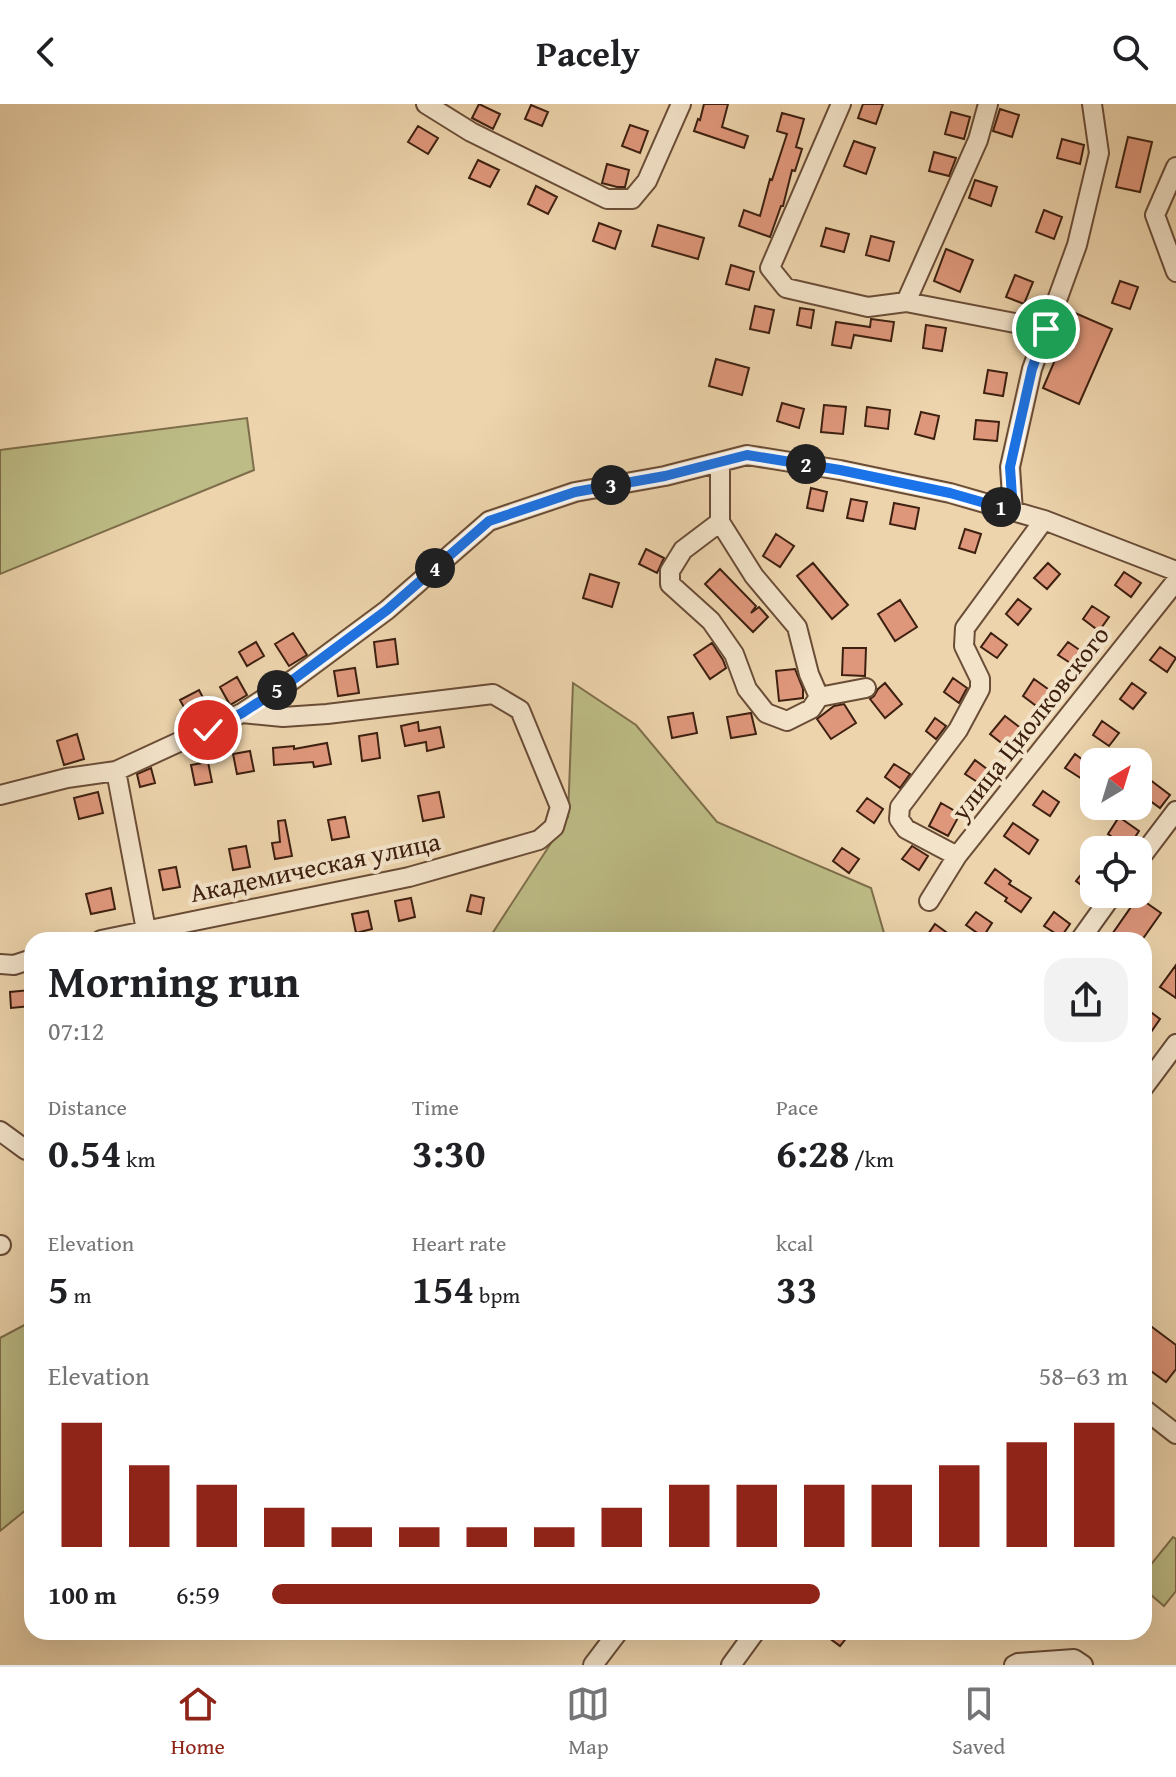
<!DOCTYPE html>
<meta charset="utf-8">
<style>
body{margin:0;font-family:"Gentium Book Plus",serif;background:#f2f2f2;color:#202124;height:100vh;display:flex;flex-direction:column;font-size:30px;white-space:nowrap}
*{box-sizing:border-box;margin:0}
p{font-size:26px;color:#757577}
.icon{flex:none;width:44px;height:44px;fill:none;stroke:currentColor;stroke-width:2;stroke-linecap:round;stroke-linejoin:round}
.map{position:relative;flex:1;overflow:hidden}
.panel{position:absolute;left:24px;top:828px;width:1128px;height:708px;display:flex;flex-direction:column;background:#fff;border-radius:24px;box-shadow:0 8px 32px #0002}
.panel>*{flex:none}
.needle{width:52px;rotate:38deg}
.buttons{position:absolute;left:1080px;top:644px;display:grid;gap:16px}
.buttons a{display:grid;place-items:center;width:72px;height:72px;border-radius:16px;background:#fff;box-shadow:0 8px 32px #0002;font-size:40px}
.pin{position:absolute;display:grid;place-items:center;width:68px;height:68px;color:#fff;margin:-34px;border:4px solid #fff;border-radius:50%;box-shadow:0 2px 8px #0007}
.km{position:absolute;width:40px;height:40px;margin:-20px;border-radius:50%;background:#222;color:#fff;font-size:22px;line-height:40px;text-align:center}
.round{display:grid;place-items:center;flex:none;width:84px;height:84px;border-radius:24px;background:#f2f2f2}
.headline{display:flex;align-items:center;justify-content:space-between;height:136px;padding:0 24px}
h1{font-size:44px;font-weight:700;line-height:60px}
.metrics{display:grid;grid-template-columns:repeat(3,1fr);gap:12px;height:136px;padding:8px 24px}
.metrics div{display:grid;align-content:center}
.metrics b{font-size:40px;font-weight:700}
.metrics small{font-size:22px;font-weight:400}
.metrics p{font-size:22px}
.chart{height:224px;padding:16px 24px}
.chart p{display:flex;justify-content:space-between}
.chart svg{width:100%;height:144px;margin-top:8px;stroke:#8f2418;stroke-width:6}
ul{padding:0 24px;list-style:none;font-size:26px}
li{display:grid;grid-template-columns:128px 96px 1fr;align-items:center;height:60px}
li i{height:20px;border-radius:10px;background:#8f2418}
header{display:flex;justify-content:space-between;align-items:center;height:104px;padding:0 24px;background:#fff;font-size:36px;font-weight:700}
.menu{display:flex;justify-content:space-around;align-items:center;height:112px;border-top:2px solid #e0e0e0;background:#fff;font-size:22px;color:#757577}
.menu a{display:grid;justify-items:center;gap:4px}
.menu .current{color:#8f2418}
.map>svg:first-child{display:block}
</style>
<header><svg class="icon" aria-label="back" viewBox="0 0 24 24"><path d="M15 5l-7 7 7 7"/></svg>Pacely<svg class="icon" aria-label="search" viewBox="0 0 24 24"><circle cx="10" cy="10" r="6"/><path d="M15 15l6 6"/></svg></header>
<div class="map">
<svg width="1176" height="1561" viewBox="0 0 1176 1561">
<rect width="100%" height="100%" fill="#edd4ac"/>
<filter id="stains"><feTurbulence type="fractalNoise" baseFrequency=".0025" numOctaves="4"/><feColorMatrix values="0 0 0 0 .2 0 0 0 0 .09 0 0 0 0 .02 0 0 0 .5 -.17"/></filter>
<radialGradient id="worn" r=".72"><stop offset=".6" stop-color="#630" stop-opacity="0"/><stop offset="1" stop-color="#630" stop-opacity=".3"/></radialGradient>
<!-- green -->
<path fill="#bdbc86" stroke="#7e6e4b" stroke-width="2" d="M247,314l7,52 -254,104v-124z
M573,579l63,42 81,97 154,66 15,52h-398l80,-123z
M32,1217v184l-32,26v-193z
M1173,1433l3,2v52l-12,15 -20,-17v-16z"/>
<!-- building -->
<path fill="#df977b" stroke="#3e2010" stroke-width="2" d="M479,0l21,10 -7,15 -21,-11z
M704,0h24l-6,23 26,9 -4,12 -50,-17 4,-12 2,1z
M863,0h20l-7,20 -18,-6z
M531,1l17,7 -6,14 -17,-7z
M1000,5l19,6 -7,22 -19,-6z
M951,8l19,5 -6,22 -19,-5z
M782,9l22,6 -8,28 6,2 -7,22 -3,-1 -9,36h-2l-11,31 -31,-11 5,-16 16,6 10,-37 2,1 15,-46 -10,-3z
M630,21l18,6 -8,22 -18,-7z
M418,22l20,12 -10,16 -20,-12z
M1128,33l24,5 -12,50 -24,-5z
M1062,35l22,6 -4,19 -23,-6z
M854,37l21,7 -9,26 -22,-8z
M934,48l22,6 -7,18 -20,-5z
M478,56l21,10 -9,17 -21,-9z
M607,60l22,6 -4,17h-8l-15,-4z
M975,76l22,7 -6,19 -22,-8z
M536,82l21,11 -9,17 -20,-10z
M1044,106l18,7 -8,22 -18,-7z
M599,119l22,8 -6,18 -22,-8z
M658,121l46,13 -6,21 -46,-13z
M826,124l23,6 -5,18 -23,-6z
M871,132l23,6 -5,19 -23,-6z
M946,145l27,11 -13,32 -26,-11z
M731,161l23,7 -5,18 -23,-6z
M1015,171l18,7 -9,22 -18,-7z
M1120,177l18,6 -8,22 -18,-6z
M755,202l19,4 -5,23 -19,-4z
M800,204l14,2 -3,18 -14,-3z
M1075,209l37,16 -33,75 -36,-16z
M871,215l23,3 -3,19 -37,-6 -3,13 -19,-3 4,-23 34,5z
M926,221l20,3 -4,23 -19,-3z
M716,255l33,9 -7,27 -33,-9z
M988,266l19,3 -4,23 -19,-3z
M782,299l22,6 -5,19 -22,-7z
M824,301l22,2 -3,27 -22,-2z
M867,303l23,3 -2,19 -23,-3z
M921,308l18,4 -5,23 -19,-5z
M976,316l23,2 -2,19 -23,-2z
M811,384l16,4 -4,19 -16,-3z
M851,395l16,3 -4,19 -16,-3z
M894,399l25,5 -4,21 -25,-5z
M965,425l16,5 -6,19 -16,-5z
M776,430l18,12 -14,21 -17,-11z
M646,445l18,9 -7,15 -18,-9z
M813,459l35,42 -16,14 -35,-43z
M1048,459l12,11 -13,15 -13,-11z
M720,465l36,37 -5,7 8,-6 9,10 -15,15 -48,-48z
M1124,468l17,11 -10,14 -16,-12z
M590,470l29,9 -7,24 -29,-9z
M1018,495l13,10 -13,16 -12,-11z
M900,496l17,27 -22,14 -17,-27z
M1092,502l17,11 -10,14 -16,-12z
M293,529l14,22 -18,11 -14,-22z
M991,529l16,12 -10,13 -16,-11z
M395,535l3,25 -21,3 -3,-25z
M256,538l8,14 -17,10 -8,-14z
M1068,538l16,11 -9,13 -17,-11z
M712,539l11,17 3,8 -16,11 -16,-24z
M1160,543l16,11 -9,14 -17,-12z
M843,544h23l-1,28 -23,-1z
M355,564l4,25 -21,3 -4,-25z
M795,565l8,20v9l-24,3 -3,-30z
M237,573l10,18 -17,10 -10,-18z
M953,574l14,10 -8,15 -15,-11z
M1034,575l21,15 -12,17 -20,-15z
M885,579l17,21 -17,14 -15,-19 4,-3 4,-7z
M1132,579l14,10 -13,16 -13,-10z
M199,586l12,23 -19,9 -12,-22z
M844,600l12,19 -25,16 -14,-20 17,-13z
M693,609l4,20 -25,5 -4,-21z
M751,609l5,21 -25,4 -4,-21z
M1005,612l22,17 -14,19 -23,-18z
M935,614l11,8 -10,13 -10,-8z
M1102,617l17,12 -10,13 -16,-11z
M418,618l1,9 21,-4 4,20 -17,4 -1,-9 -21,4 -4,-20z
M377,629l3,25 -18,3 -3,-25z
M77,630l7,25 -20,6 -7,-24z
M327,639l4,21 -17,3 -1,-5 -39,3 -1,-17 21,-2v3z
M250,647l4,20 -17,3 -4,-20z
M1075,650l16,12 -9,13 -17,-11z
M975,656l16,12 -9,13 -17,-11z
M208,658l4,20 -17,3 -4,-20z
M894,660l16,10 -10,14 -15,-11z
M151,664l4,15 -15,4 -3,-13z
M1145,672l25,19 -10,13 -22,-16v-7z
M1043,687l16,11 -9,14 -17,-11z
M98,688l5,21 -24,6 -5,-21z
M439,688l5,25 -21,4 -5,-25z
M867,694l16,11 -9,14 -17,-12z
M941,699l19,11 -12,22 -19,-10z
M345,713l4,20 -17,3 -4,-20z
M1119,713l20,14 -11,17 -20,-14z
M285,716l7,36 -17,3 -3,-16 8,-1 -2,-21z
M1013,719l25,17 -9,14 -25,-18z
M246,742l4,21 -17,3 -4,-21z
M912,742l16,10 -9,14 -17,-11z
M842,744l17,11 -10,14 -16,-12z
M1094,754v37l-18,-14z
M176,763l4,20 -17,3 -4,-20z
M995,765l16,12 -2,3 22,14 -10,14 -16,-11 2,-3 -22,-15z
M111,784l4,21 -24,5 -5,-20z
M471,791l13,3 -3,16 -14,-3z
M1138,793l23,16 -19,27h-34z
M411,794l4,19 -16,4 -4,-20z
M368,807l4,18 -16,4 -4,-19z
M976,808l16,11 -9,14 -17,-12z
M1054,808l16,12 -9,13 -17,-11z
M935,820l22,16h-33z
M1176,861v33l-16,-11z
M30,886l1,16 -20,2 -1,-16z
M1144,903l16,12 -9,13 -7,-5z
M1144,1217l32,24v24l-10,13 -22,-16z
M821,1528h30l-11,14z"/>
<g fill="none" stroke-linecap="round" stroke-linejoin="round">
<defs>
<path id="minor" d="M426,0l45,28 136,67h25l15,-18 34,-77
M841,0l-71,164 16,20 82,19 38,-5 140,27
M1176,63l-21,48 21,57
M906,198l72,-162 10,-36
M720,358v60l-37,28 -13,21v13l41,37 23,33 13,35 19,24 21,8 24,-12 8,-12 47,-9
M1013,407l-3,-44 22,-98 45,-124 22,-92 -7,-49
M720,418l34,54 43,51 12,47 10,23
M116,667l30,159
M0,691l67,-17 49,-7 126,-58 52,-34 93,-69 102,-89 86,-29 90,-16 82,-21 93,15 110,23 94,27 132,51
M957,752l-51,-27 -7,-10 1,-12 58,-77 22,-41v-10l-16,-33 1,-18 79,-108
M1138,757l38,-50
M929,797l28,-45 219,-275
M101,836l308,-63 130,-37 15,-13 6,-20 -40,-97 -27,-16 -166,20 -44,3 -41,-4
M1080,836l33,-46
M0,860l14,1 18,-6
M1144,983l32,-43
M0,1027l26,19
M0,1141h1
M1144,1305l32,25
M593,1561l25,-33
M731,1561l24,-33
M1014,1561l4,-2 56,-4 9,6"/>
</defs>
<!-- minor casing -->
<use href="#minor" stroke="#6a4d37" stroke-width="22"/>
<!-- minor -->
<use href="#minor" stroke="#f3e3c9" stroke-width="18"/>
</g>
<g fill="none" stroke-linecap="round" stroke-linejoin="round">
<defs>
<path id="route" d="M208,626l34,-17 52,-34 93,-69 102,-89 86,-29 90,-16 82,-21 93,15 110,23 63,18 -3,-44 22,-98 14,-40"/>
</defs>
<!-- route casing -->
<use href="#route" stroke="#fff" stroke-width="16"/>
<!-- route -->
<use href="#route" stroke="#1a73e8" stroke-width="10"/>
</g>
<g text-anchor="middle" stroke-width="8" stroke-linejoin="round" paint-order="stroke">
<!-- street labels -->
<g font-size="26" fill="#3e2010" stroke="#f3e3c9">
<text transform="translate(1030 619) rotate(-52)" y="9">улица Циолковского</text>
<text transform="translate(315 763) rotate(-12)" y="9">Академическая улица</text>
</g>
</g>
<rect width="100%" height="100%" filter="url(#stains)"/>
<rect width="100%" height="100%" fill="url(#worn)"/>
</svg>
<div class="buttons">
<a><svg class="needle" viewBox="-14 -14 28 28"><path d="M0-13l5 13h-10z" fill="#e53935"/><path d="M0 13l5-13h-10z" fill="#757577"/></svg></a>
<a><svg class="icon" aria-label="locate" viewBox="0 0 24 24"><circle cx="12" cy="12" r="6"/><path d="M12 2v4M12 18v4M2 12h4M18 12h4"/></svg></a>
</div>
<div class="pin" style="left:1046px;top:225px;background:#1e9e55"><svg class="icon" aria-label="arrive" viewBox="0 0 24 24"><path d="M6 21V4h12l-3 4 3 4H6"/></svg></div>
<div class="pin" style="left:208px;top:626px;background:#d93025"><svg class="icon" aria-label="check" viewBox="0 0 24 24"><path d="M5 12l5 5 9-10"/></svg></div>
<b class="km" style="left:1001px;top:403px">1</b>
<b class="km" style="left:806px;top:360px">2</b>
<b class="km" style="left:611px;top:381px">3</b>
<b class="km" style="left:435px;top:464px">4</b>
<b class="km" style="left:277px;top:586px">5</b>
<section class="panel">
<div class="headline"><div><h1>Morning run</h1><p>07:12</p></div><a class="round"><svg class="icon" aria-label="share" viewBox="0 0 24 24"><path d="M12 15V3M7 8l5-5 5 5M5 13v7h14v-7"/></svg></a></div>
<div class="metrics">
<div><p>Distance</p><b>0.54<small> km</small></b></div>
<div><p>Time</p><b>3:30</b></div>
<div><p>Pace</p><b>6:28<small> /km</small></b></div>
</div>
<div class="metrics">
<div><p>Elevation</p><b>5<small> m</small></b></div>
<div><p>Heart rate</p><b>154<small> bpm</small></b></div>
<div><p>kcal</p><b>33</b></div>
</div>
<div class="chart"><p><span>Elevation</span>58–63 m</p>
<svg viewBox="0 0 160 44" preserveAspectRatio="none"><path d="M5 44V6M15 44V19M25 44V25M35 44V32M45 44V38M55 44V38M65 44V38M75 44V38M85 44V32M95 44V25M105 44V25M115 44V25M125 44V25M135 44V19M145 44V12M155 44V6"/></svg>
</div>
<ul>
<li><b>100 m</b>6:59<i style="width:64%"></i></li>
</ul>
</section>
</div>
<nav class="menu">
<a class="current"><svg class="icon" aria-label="home" viewBox="0 0 24 24"><path d="M3 11l9-7 9 7M6 9v11h12V9"/></svg>Home</a>
<a><svg class="icon" aria-label="map" viewBox="0 0 24 24"><path d="M3 6l6-2 6 2 6-2v14l-6 2-6-2-6 2zM9 4v14M15 6v14"/></svg>Map</a>
<a><svg class="icon" aria-label="saved" viewBox="0 0 24 24"><path d="M7 4h10v16l-5-4-5 4z"/></svg>Saved</a>
</nav>
